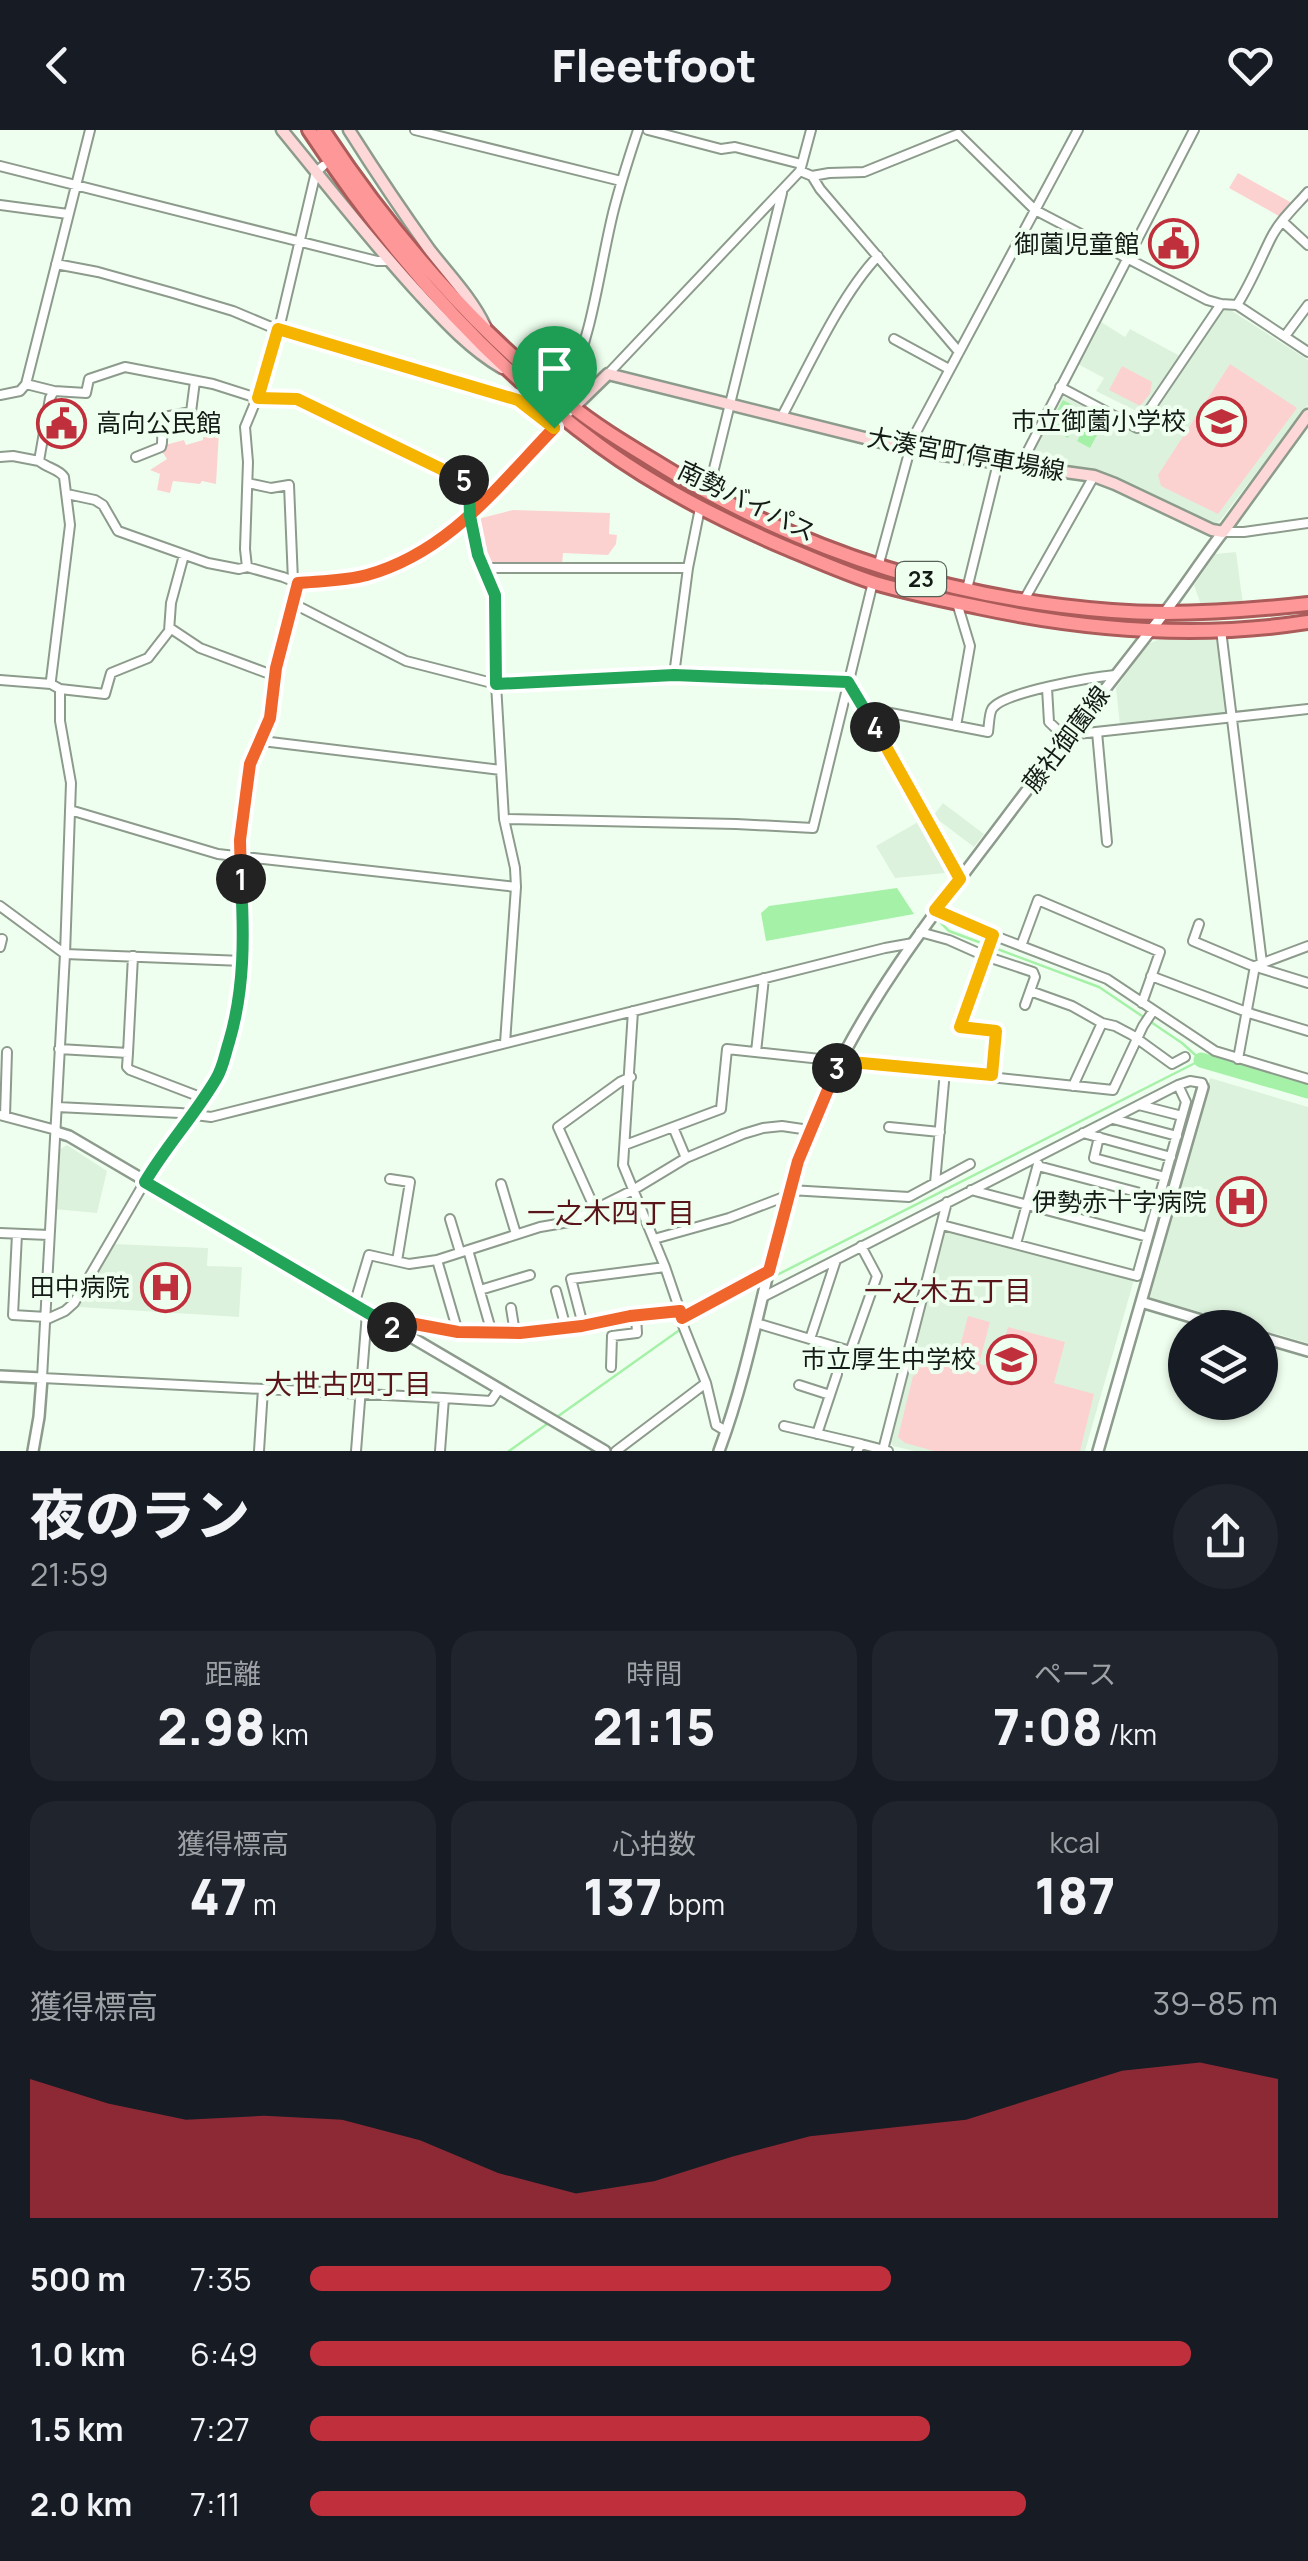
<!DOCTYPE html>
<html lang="ja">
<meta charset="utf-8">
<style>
body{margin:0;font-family:Manrope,"Noto Sans JP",sans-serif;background:#20242c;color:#f1f3f6;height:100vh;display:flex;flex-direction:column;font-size:38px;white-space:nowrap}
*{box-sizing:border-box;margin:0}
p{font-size:32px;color:#9ea1a6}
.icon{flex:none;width:55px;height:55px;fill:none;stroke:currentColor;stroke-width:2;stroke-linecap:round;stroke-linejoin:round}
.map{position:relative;height:1321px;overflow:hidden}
.side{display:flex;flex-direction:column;background:#171b24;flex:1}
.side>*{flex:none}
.tools{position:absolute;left:1168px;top:1180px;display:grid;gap:20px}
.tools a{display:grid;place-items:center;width:110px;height:110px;border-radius:50%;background:#171b24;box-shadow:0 2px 8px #0004;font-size:50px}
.pin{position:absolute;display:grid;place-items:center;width:85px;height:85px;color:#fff;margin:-102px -42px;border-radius:50% 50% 50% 0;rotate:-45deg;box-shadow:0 0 10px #0007}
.pin .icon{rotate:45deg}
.km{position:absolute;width:50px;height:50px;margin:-25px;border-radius:50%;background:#222;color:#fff;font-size:28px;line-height:50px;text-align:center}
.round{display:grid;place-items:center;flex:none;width:105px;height:105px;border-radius:52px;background:#20242c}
.overview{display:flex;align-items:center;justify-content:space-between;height:170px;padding:0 30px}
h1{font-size:55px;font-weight:800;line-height:75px}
.metrics{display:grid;grid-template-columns:repeat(3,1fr);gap:15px;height:170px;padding:10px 30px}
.metrics div{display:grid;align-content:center;border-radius:25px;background:#20242c;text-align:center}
.metrics b{font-size:50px;font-weight:800}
.metrics small{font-size:28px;font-weight:400}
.metrics p{font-size:28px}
.chart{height:280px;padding:20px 30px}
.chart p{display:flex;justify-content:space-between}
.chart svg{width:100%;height:180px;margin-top:10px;fill:#c0303c;opacity:.7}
ul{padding:0 30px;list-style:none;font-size:32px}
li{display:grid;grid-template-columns:160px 120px 1fr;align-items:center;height:75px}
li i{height:25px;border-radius:12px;background:#c0303c}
header{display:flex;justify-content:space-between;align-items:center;height:130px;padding:0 30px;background:#171b24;font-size:45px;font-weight:800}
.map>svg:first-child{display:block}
</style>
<header><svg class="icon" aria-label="back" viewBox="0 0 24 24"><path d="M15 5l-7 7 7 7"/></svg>Fleetfoot<svg class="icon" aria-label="heart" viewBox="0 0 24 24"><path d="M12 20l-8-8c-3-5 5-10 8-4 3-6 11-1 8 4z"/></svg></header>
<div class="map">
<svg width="1308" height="1321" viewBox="0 0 1308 1321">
<rect width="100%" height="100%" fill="#efffef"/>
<!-- built -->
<path fill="#ddf2dd" d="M1220,179l12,2 76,49v45l-89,117 -7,2 -117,-53 -60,-12 -4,-7 30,-57 76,39z
M1098,190l27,17 5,-8 50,27 -38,58 -46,-23 8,-13 -28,-15z
M1236,422l7,52 -42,1 -7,-20 21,-31z
M1160,509l59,1 11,74 -110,12 -4,-38 32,-44z
M943,673l41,31 -10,13 -41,-31z
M925,688l31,54 -61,6 -19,-32z
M1210,948l98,29v236l-160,-46z
M67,1015l40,26 -10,42 -44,-4 4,-58z
M943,1100l191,50 -49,171h-171l-21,-5 -4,-8z
M114,1114l94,4 -1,18 35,1 -3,50 -161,-10z"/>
<!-- green -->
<path fill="#fbd2d0" d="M1238,43l54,30 -13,13 -50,-28z
M1230,234l67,44 -79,106 -57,-28 -3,-11z
M1122,236l30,16 -2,12 -10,12 -31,-16z
M219,302l-3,52 -14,-3 -2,3 -27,-3 -3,12 -13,-3 3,-16 -10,-4 17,-11 -6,-9 4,-5 19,-5 2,5 17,-5v-3z
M513,380l97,3 -1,21 8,1 -1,9 -8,11 -45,-2 -1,12 -75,1 -4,-4 -9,-42z
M968,1186l22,6 -11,42 19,4 10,-41 57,15 -11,41 40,11 -14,57h-146l-29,-8 -7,-6 15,-61 4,-2 10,-24 30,8z"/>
<!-- water -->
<path fill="#a5f1a8" d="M1063,270l19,10 -14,28 -20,-11z
M1089,289l13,7 -12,22 -13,-7z
M897,758l17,26 -148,27 -5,-28 8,-7z"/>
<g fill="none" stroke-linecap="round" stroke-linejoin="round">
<!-- stream -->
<path stroke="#a5f1a8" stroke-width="2.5" d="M941,793l8,8 35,13
M771,1148l430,-218 -19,-17 -83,-56 -107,-40
M688,1194l76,-42
M509,1321l172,-122"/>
<!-- river -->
<path stroke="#a5f1a8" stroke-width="15" d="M1201,930l107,31"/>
<defs>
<path id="minor" d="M415,0l206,51
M648,0l73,19 14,-2 66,17
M958,4l77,76 172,90 14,4 16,1 71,47
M0,36l377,95h11
M800,41l12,5 8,13 139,163
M812,46l17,-3 35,-1 94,-38
M0,75l68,9
M1282,91l26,24
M56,134l42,8 75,21 60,18 50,21 235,68 36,29
M1237,175c14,-22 23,-45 34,-67 9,-18 24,-31 37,-46
M1285,206l23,-31
M894,209l55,30
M608,244l192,-203 11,-41
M26,254l28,7 32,2 3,-14 36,-12 88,17 44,14 40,1 172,84v32l9,40 17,40 1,89 8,135 11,49 1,19 -11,156
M568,257c25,-55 31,-116 45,-174 7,-28 16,-56 25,-83
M1060,257l77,41 84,-124
M54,261l-4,7 -11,63c8,7 20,8 25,16l6,48 -19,155v4l9,5v32l11,62 -6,171 -23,424 402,20 -4,53
M0,265l20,-4 6,-7 64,-254
M781,288c27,-50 59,-122 97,-162
M0,327l13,-1 26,5
M136,327l25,-10c4,-10 -3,-21 3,-30l27,-5 4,-31
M1020,336l174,-336
M248,353l23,5 18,-3 4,96
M708,363l74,-300
M67,364l28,6 8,5 15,26 90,32 31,6 8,-2 36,10 15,6 65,-7 46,-16 29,-18 52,-46 83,-88
M1223,402h21l64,-9
M247,437l-2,-18 3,-87 -3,-35 12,-29 21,-65 38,-161 7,-6
M878,437l35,-129 165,-308
M483,438h205
M967,459l31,-126
M1024,470l70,-124
M292,473l114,58 90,23 178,-9 173,7
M170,498l30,20 75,28
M1221,500l41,333
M674,545l14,-107 12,-60
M0,550l51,4
M847,552l18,26 95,171
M1047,558l2,34 17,16
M60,559l45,5 6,-21 37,-15 21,-27 2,-28 13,-48
M865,578l123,24c1,-6 1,-18 4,-23 10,-17 102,-32 123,-34
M956,596l14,-80 -13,-43
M1097,602l10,110
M1068,605l240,-26
M262,611l239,29
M70,680l148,44 298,33
M504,689l232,5 77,4 60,-246
M0,776l65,48 178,7
M935,780l34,16 138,53 108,72 93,28
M1199,794l-6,17 57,24 58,18
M920,802l29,8 36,16 48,16 2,5 -10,28
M1021,816l17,-46 122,52 -18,51
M0,817l2,-8
M1151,846l101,38 56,17
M1030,861l42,15 30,17 13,3 17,9 40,29 13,-7
M633,881l-10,154 42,102 15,44 2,12 24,60 10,42 10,6
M59,919l69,4 5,-97
M756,922l8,-74
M128,923l-1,14 3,3 73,28
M1238,929l17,-93 53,-20
M991,945l5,-44 -36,-4 33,-92
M1073,956l29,-63
M1139,975l43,11
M57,977l123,6 31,4 674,-169 28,-5
M0,985l56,15
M5,986l2,-64
M1113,989l64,17
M889,997l51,5
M1083,1003l88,24
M1099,1007l-5,21 71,19
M625,1015l48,-18
M686,1028l-13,-31 48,-18 6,-60 386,41 30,-64 10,-15
M1038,1036l121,32
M390,1049l20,3 -13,79
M935,1053l10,-112
M501,1054l15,50
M790,1060l119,7 61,-33
M971,1060l177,47
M595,1079l-37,-82 62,-45 11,-5
M450,1089l10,33
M942,1095l195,51 49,-174 -8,-17
M0,1103l49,2
M17,1104l-4,81 33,2
M654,1109l75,-21 60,-23
M1016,1114l22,-80
M468,1120l24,83
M437,1130l21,72
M480,1160l50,-15
M556,1161l10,37
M763,1167l415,-212 12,-4 12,2 1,4
M354,1175l15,-50 40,9 28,-4 103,-33 29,-5 64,-32 53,-32 57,-24 20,-6 19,-2 27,4
M511,1178l4,25
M683,1188l76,-43 10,-4
M45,1190l20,-9 9,-8 86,-147 59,-81 5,-18 14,-50 4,-27 1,-56 -3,-84 10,-76 20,-46 6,-49 22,-86
M756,1193l148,44
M583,1195l-12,-46 94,-12
M400,1202c19,-16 50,0 74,1 70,2 137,-15 206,-22
M810,1209l26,-79
M850,1222l27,-76 -16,-30
M611,1237l1,-31 25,-3 -1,-17
M799,1255l31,10
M444,1268l47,3 8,-12
M784,1296l77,18
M817,1304l20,-60
M883,1320l64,-248
M259,1321l4,-62
M356,1321l11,-138
M616,1321l90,-68
M857,1321l4,-7 27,7"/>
<path id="tertiary" d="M56,1002l13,4 536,315
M1141,1172l62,-215
M1260,1207l48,14
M0,1246l42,2 -3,39 -6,34
M719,1321c44,-118 54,-248 108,-363 45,-97 112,-181 176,-266 53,-71 108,-140 162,-210 20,-26 38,-54 58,-80
M1098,1321l43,-149 87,26"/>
<path id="secondary" d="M282,0c46,56 90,113 139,166 25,27 49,53 81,72
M349,0c26,41 52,80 80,119 20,26 42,48 56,77
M573,278l35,-34 313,78 173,24 21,8 97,46 11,2 85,-117"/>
<path id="trunk" d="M309,0c79,120 174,230 290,315 57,42 120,74 185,102 29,12 60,26 91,36 34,10 69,17 103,24 107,23 221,32 330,15
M323,0c67,102 151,199 246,274 26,21 54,38 82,55 140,88 296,140 461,152 65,5 132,0 196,-7"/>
</defs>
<!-- minor casing -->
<use href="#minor" stroke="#8d9b8d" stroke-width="12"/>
<!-- tertiary casing -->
<use href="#tertiary" stroke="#8d9b8d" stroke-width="14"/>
<!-- secondary casing -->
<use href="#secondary" stroke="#8d9b8d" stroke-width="15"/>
<!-- trunk casing -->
<use href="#trunk" stroke="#ab5b59" stroke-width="18"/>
<!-- minor -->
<use href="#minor" stroke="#fff" stroke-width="8"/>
<!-- tertiary -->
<use href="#tertiary" stroke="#fff" stroke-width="9"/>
<!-- secondary -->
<use href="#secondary" stroke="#fed8d8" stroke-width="10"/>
<!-- trunk -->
<use href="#trunk" stroke="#fe9898" stroke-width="12"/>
</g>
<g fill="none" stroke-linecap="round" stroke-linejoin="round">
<defs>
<path id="split-1" d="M241,749l-1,-39 10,-76 20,-46 6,-50 22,-85c22,-2 47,-2 69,-8 82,-23 130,-88 187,-147"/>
<path id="split-2" d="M241,749c3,56 4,109 -12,163 -4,12 -6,26 -13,37 -21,36 -50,67 -71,103l247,145"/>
<path id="split-3" d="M392,1197l8,5 15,-8 43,8 62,1 62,-7 48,-10 50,-5 2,7 87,-47 29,-110 39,-93"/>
<path id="split-4" d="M837,938l3,-7 152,14 4,-44 -36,-4 33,-92 -58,-25 25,-31 -85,-152"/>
<path id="split-5" d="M464,350l5,3 1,33 8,39 17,40 1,89 178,-9 174,7 27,45"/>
<path id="split-6" d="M464,350l-167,-81 -39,-1 20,-69 240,71 36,28"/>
</defs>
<!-- split-1 casing -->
<use href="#split-1" stroke="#fff" stroke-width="20"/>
<!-- split-2 casing -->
<use href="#split-2" stroke="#fff" stroke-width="20"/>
<!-- split-3 casing -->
<use href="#split-3" stroke="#fff" stroke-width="20"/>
<!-- split-4 casing -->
<use href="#split-4" stroke="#fff" stroke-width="20"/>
<!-- split-5 casing -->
<use href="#split-5" stroke="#fff" stroke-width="20"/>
<!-- split-6 casing -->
<use href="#split-6" stroke="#fff" stroke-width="20"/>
<!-- split-1 -->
<use href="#split-1" stroke="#f0652b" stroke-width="12"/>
<!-- split-2 -->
<use href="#split-2" stroke="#22a559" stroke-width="12"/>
<!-- split-3 -->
<use href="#split-3" stroke="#f0652b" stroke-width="12"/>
<!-- split-4 -->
<use href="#split-4" stroke="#f5b400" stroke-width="12"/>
<!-- split-5 -->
<use href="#split-5" stroke="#22a559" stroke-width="12"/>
<!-- split-6 -->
<use href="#split-6" stroke="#f5b400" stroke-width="12"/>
</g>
<!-- icons -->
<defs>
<symbol id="civic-ring" viewBox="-11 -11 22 22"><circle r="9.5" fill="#efffef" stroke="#c0303c" stroke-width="1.5"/><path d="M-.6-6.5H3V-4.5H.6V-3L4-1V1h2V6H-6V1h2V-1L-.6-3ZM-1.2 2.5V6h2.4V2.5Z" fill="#c0303c"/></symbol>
<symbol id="school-ring" viewBox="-11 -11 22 22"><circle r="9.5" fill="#efffef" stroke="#c0303c" stroke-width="1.5"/><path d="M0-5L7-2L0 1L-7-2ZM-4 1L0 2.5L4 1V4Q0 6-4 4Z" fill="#c0303c"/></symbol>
<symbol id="hospital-ring" viewBox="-11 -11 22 22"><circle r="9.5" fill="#efffef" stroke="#c0303c" stroke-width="1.5"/><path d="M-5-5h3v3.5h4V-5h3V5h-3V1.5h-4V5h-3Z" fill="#c0303c"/></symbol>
</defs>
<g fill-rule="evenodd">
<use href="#civic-ring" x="1146" y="86" width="55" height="55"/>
<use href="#school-ring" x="1194" y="264" width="55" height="55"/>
<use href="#civic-ring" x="34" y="266" width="55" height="55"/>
<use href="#hospital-ring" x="1214" y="1044" width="55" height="55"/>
<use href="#hospital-ring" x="138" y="1130" width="55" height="55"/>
<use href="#school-ring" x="984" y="1202" width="55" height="55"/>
</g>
<g text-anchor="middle" stroke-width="8" stroke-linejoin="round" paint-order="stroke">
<!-- shield labels -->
<rect fill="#efffef" stroke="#565f56" stroke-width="2.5" x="896" y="432" width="50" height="34" rx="8"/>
<g font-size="22" font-weight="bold" fill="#141a15">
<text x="921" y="457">23</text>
</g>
<!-- poi labels -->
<g font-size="25" fill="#141a15" stroke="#efffef" text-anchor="end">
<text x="1139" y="123">御薗児童館</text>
<text x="1186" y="300">市立御薗小学校</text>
<text x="96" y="302" text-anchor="start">高向公民館</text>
<text x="1207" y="1081">伊勢赤十字病院</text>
<text x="130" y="1166">田中病院</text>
<text x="976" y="1238">市立厚生中学校</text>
</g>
<!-- street labels -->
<g font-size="25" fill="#141a15" stroke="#efffef">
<text transform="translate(966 324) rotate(10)" y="9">大湊宮町停車場線</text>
<text transform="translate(747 371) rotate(26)" y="9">南勢バイパス</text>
<text transform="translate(1066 609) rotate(-53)" y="9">藤社御薗線</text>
</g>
<!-- neighbourhood labels -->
<g font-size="28" fill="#5a151a" stroke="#efffef">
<text x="611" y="1093">一之木四丁目</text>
<text x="948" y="1171">一之木五丁目</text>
<text x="348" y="1264">大世古四丁目</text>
</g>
</g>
</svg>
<div class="tools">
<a><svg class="icon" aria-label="layers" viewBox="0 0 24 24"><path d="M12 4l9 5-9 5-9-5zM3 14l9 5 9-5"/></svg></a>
</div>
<div class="pin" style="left:554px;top:298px;background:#1e9e55"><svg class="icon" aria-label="arrive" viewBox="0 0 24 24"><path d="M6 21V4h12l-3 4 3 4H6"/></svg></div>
<b class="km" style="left:241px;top:749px">1</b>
<b class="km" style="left:392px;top:1197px">2</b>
<b class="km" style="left:837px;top:938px">3</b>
<b class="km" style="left:875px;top:597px">4</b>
<b class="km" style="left:464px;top:350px">5</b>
</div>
<section class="side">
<div class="overview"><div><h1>夜のラン</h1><p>21:59</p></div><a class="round"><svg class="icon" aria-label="share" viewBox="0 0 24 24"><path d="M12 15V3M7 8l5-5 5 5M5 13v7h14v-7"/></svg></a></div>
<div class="metrics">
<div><p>距離</p><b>2.98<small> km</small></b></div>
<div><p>時間</p><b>21:15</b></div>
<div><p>ペース</p><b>7:08<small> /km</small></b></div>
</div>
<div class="metrics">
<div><p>獲得標高</p><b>47<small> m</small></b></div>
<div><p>心拍数</p><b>137<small> bpm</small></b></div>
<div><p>kcal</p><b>187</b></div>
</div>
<div class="chart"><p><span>獲得標高</span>39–85 m</p>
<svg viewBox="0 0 160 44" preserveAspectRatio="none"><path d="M0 44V10L10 16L20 20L30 19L40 20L50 25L60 33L70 38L80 35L90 29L100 24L110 22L120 20L130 14L140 8L150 6L160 10V44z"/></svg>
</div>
<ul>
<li><b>500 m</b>7:35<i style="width:60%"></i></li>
<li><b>1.0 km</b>6:49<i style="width:91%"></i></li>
<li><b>1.5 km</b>7:27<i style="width:64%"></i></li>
<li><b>2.0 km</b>7:11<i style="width:74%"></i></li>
</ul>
</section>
